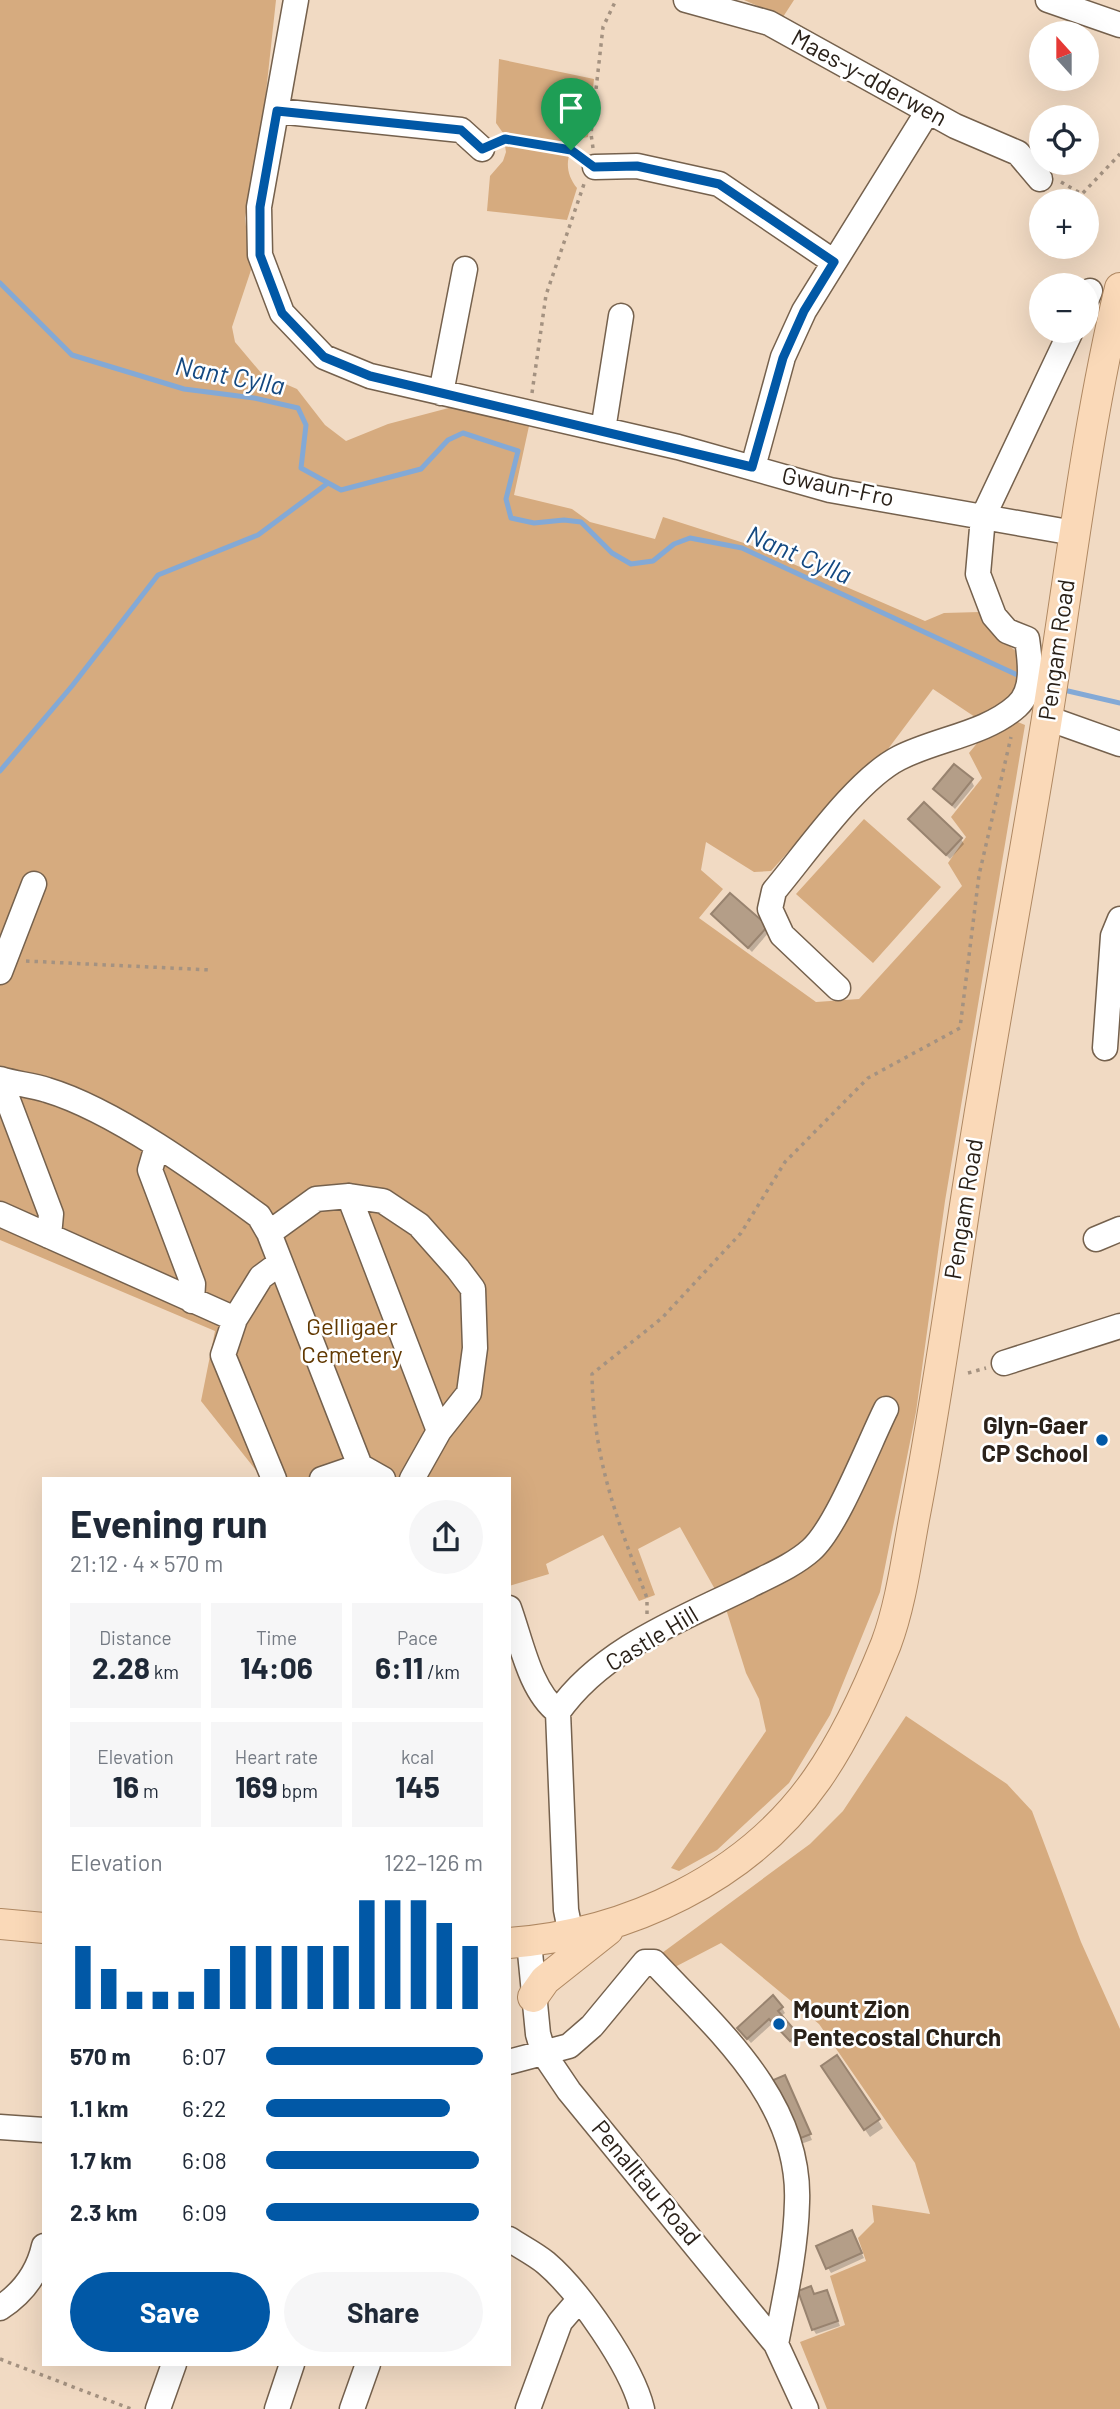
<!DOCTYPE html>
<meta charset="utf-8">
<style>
body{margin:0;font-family:Barlow,sans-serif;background:#f6f6f7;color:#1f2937;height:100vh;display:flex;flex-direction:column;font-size:26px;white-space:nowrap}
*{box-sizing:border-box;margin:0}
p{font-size:23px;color:#747a83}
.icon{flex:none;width:38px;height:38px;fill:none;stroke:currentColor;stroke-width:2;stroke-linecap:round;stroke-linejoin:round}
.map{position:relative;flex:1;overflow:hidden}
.drawer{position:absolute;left:42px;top:1477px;width:469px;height:889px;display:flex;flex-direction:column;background:#fff;border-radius:0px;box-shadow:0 7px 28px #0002}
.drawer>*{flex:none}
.needle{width:46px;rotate:339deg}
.fabs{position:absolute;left:1029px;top:21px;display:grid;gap:14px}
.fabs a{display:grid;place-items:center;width:70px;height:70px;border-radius:50%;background:#fff;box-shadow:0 7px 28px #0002;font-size:35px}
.pin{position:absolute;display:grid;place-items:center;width:60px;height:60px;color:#fff;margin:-72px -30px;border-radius:50% 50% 50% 0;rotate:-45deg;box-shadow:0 0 7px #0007}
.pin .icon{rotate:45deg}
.round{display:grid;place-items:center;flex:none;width:74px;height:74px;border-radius:37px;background:#f6f6f7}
.summary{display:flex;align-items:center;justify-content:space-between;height:119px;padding:0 28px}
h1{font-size:38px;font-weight:700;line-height:52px}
.stats{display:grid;grid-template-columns:repeat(3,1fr);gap:10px;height:119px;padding:7px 28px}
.stats div{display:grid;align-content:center;border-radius:0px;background:#f6f6f7;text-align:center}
.stats b{font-size:30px;font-weight:700}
.stats small{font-size:19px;font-weight:400}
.stats p{font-size:19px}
.chart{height:196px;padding:14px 28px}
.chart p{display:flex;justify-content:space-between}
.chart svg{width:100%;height:126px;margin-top:7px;stroke:#0158a6;stroke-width:6}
.primary-button{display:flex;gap:14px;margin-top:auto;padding:14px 28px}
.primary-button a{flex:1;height:80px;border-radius:42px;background:#0158a6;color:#fff;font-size:28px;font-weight:700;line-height:80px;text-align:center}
.primary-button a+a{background:#f6f6f7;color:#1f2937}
ul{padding:0 28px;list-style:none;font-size:23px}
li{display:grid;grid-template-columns:112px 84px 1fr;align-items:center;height:52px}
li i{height:18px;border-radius:9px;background:#0158a6}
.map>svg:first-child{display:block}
</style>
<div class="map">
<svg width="1120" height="2409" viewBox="0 0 1120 2409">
<rect width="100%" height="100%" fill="#f1dac3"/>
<!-- green -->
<path fill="#d6ab7f" d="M0,0h276l-13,120 -18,98 6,52 -19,57 3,15 27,32 35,15 28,36 21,16 42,-17 72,-19 69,21 -15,69 58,14 18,13 65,17 8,-22 84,27 178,77 19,-8 36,-1 15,22 23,19 4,19 -8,25 -36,22 -45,-30 -60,80 -66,62 -36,40 -17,1 -48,-30 -5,28 22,19 -24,29 117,84 43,-3 103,-113 -14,-23 18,-26 -15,-20 31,-39 -13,-25 19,-23 25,-10 12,5 -80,476 -29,211 -36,180 -50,123 -41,68 -72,67 -38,21 -8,-3 95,-137 -7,-32 -13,-26 -20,-64 -46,-82 -42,22 17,46 -16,6 -36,-66 -57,29 3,10 -40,12v-107h-246l-62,-78 14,-70 -215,-91z
M744,0h50l-11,17z
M499,59l95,20 -6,58 -9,2c-14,15 -15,33 -2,49l-10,32 -80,-9 3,-35 13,-15 3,-9 -3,-19 -7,-10z
M864,819l77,68 -68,76 -77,-69z
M906,1716l101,68 25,27 49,131 39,87v380h-293l-27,-67 45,-17 -15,-49 36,-15 -8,-23 16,-16 -2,-17 58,9 -15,-51 -96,-139 -98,-81 -48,25 -11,-15 148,-109 33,-33z"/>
<!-- shadow -->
<path fill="#0003" d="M971,780l3,6 -19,23 -20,-20z
M910,820l51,19 3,5 -14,15z
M713,914l53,13 3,5 -17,20z
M782,2008l3,5 -5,4 20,23 -7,5 -20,-22 -22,20 -9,-10z
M828,2075l50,45 5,8 -13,9z
M787,2082l25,58 -14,5z
M854,2237l10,21 -33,15 -3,-5z
M814,2296l15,1 11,29 -24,8 -3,-5z"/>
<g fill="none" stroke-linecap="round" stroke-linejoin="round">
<!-- stream -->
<path stroke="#83a9d6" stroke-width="5" d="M0,283l72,72 112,34 70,9 44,10 8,17 -5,43 40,22 80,-21 27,-29 15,-7 55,18 -12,48 5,19 23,5 30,-3 17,2 31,31 19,11 22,-3 21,-17 16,-6 52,10 282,130
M1068,691l52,12
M0,771l72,-85 86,-111 100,-40 70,-52"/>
</g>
<!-- building -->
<path fill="#b49e88" stroke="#98836f" stroke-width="2" d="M954,764l19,15 -21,26 -19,-16z
M924,802l38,36 -16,17 -38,-36z
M730,893l38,33 -20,22 -37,-34z
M773,1995l10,12 -5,4 20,23 -8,7 -21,-22 -22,20 -10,-11z
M837,2055l43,64 -16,11 -43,-64z
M785,2075l26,59 -18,7 -22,-60z
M852,2230l10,23 -36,16 -10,-23z
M811,2286l3,8 13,-4 11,31 -26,9 -14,-39z"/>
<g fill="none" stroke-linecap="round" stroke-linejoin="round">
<defs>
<path id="minor" d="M296,0l-37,207 1,48 22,58 42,44 46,19 308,71 152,43 244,43
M686,0l83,23 186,103 63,27 22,26
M1048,0l72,25
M277,111l184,19 21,19
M595,167l42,-1 82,18 115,78
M1087,298l3,-7
M441,393l24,-124
M603,430l18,-114
M753,467l30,-110 21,-46 124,-200
M1047,718l73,26
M0,972l34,-88
M838,988l-56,-53 -12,-26 4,-18c32,-38 82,-111 125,-133 37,-19 87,-24 118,-52 18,-16 13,-46 10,-67l-20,-8 -13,-15 -16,-42 5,-57 88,-186
M1105,1048l8,-112 7,-17
M0,1079c16,5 32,6 47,11 67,20 156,85 212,126l10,17 91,233 23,13
M5,1081l1,14 45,119 -2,22
M157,1146l-7,24 43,114 -1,17
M0,1214l235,105 -12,36 51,124
M269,1233l47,-34 33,-3 34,5 36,24 39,44 15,20 2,59 -6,45 -30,38 -90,-235
M1096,1239l24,-10
M235,1319l26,-42 19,-14
M1004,1363l116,-37
M322,1479l38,-13 5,13
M412,1479l27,-48
M509,1608c12,33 21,83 49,104
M571,1935l-5,-25 -8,-198c44,-63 122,-92 189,-125 21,-11 46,-21 64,-37 26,-23 58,-107 75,-141
M529,1942l9,92 6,20 25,37 207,253 30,65
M509,2062l60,-16 23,-20 53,-64h9c63,67 147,139 143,240 -1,47 -12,96 -21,142
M0,2127l44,3
M509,2239c12,8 26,15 37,24 33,28 86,104 96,146
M0,2308c23,-15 38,-35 44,-62
M158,2409l16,-45
M277,2409l15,-45
M352,2409l16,-45
M528,2409l32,-87 19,-22"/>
<path id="major" d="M0,1924l44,4
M509,1943c119,-9 239,-65 308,-164 28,-40 51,-90 69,-135 15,-40 21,-88 29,-130 21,-109 36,-218 53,-328 24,-156 54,-311 79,-468 23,-143 39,-288 73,-430
M533,1997l12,-17 63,-50"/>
</defs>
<!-- minor casing -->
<use href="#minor" stroke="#75614d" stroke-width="27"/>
<!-- major casing -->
<use href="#major" stroke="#af8862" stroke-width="32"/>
<!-- path -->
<path stroke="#a49281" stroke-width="3.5" stroke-dasharray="3.5 5" stroke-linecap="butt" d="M499,142l6,-3 66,11 8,6
M593,148l-2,-14 12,-107 13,-27
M1061,182l21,12 38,-40
M532,393l14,-98 38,-111
M26,961l185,9
M968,1373l18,-5
M647,1614v-16c-30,-78 -54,-139 -55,-224l70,-56 79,-85 44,-71 83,-84 92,-50 19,-153 32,-138
M0,2359l131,50"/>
<!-- minor -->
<use href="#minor" stroke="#fff" stroke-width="24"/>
<!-- major -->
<use href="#major" stroke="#fad9b8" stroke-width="30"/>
</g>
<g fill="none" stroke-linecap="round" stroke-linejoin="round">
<defs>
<path id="route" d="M277,111l184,19 21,19 23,-10 66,11 23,17 43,-1 82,18 115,78 -30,49 -21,47 -31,109 -382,-91 -46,-19 -42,-44 -22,-58v-48z"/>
</defs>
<!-- route casing -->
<use href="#route" stroke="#fff" stroke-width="14"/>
<!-- route -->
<use href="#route" stroke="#0158a6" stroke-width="9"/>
</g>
<!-- markers -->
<g fill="#0158a6" stroke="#fff" stroke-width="2.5">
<circle cx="1102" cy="1440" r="7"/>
<circle cx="779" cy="2024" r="7"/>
</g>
<g text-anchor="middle" stroke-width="5" stroke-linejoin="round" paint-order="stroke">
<!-- street labels -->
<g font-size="24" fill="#2a2119" stroke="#fff">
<text transform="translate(869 78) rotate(29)" y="8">Maes-y-dderwen</text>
<text transform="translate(838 487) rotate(12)" y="8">Gwaun-Fro</text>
<text transform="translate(1057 650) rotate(-82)" y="8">Pengam Road</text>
<text transform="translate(964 1209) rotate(-81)" y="8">Pengam Road</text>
<text transform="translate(652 1639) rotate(-31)" y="8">Castle Hill</text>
<text transform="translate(646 2183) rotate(50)" y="8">Penalltau Road</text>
</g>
<!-- park labels -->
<g font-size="24" fill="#613800" stroke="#fff">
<text x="352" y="1335">Gelligaer<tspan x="352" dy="28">Cemetery</tspan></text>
</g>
<!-- poi labels -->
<g font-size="24" font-weight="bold" fill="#2a2119" stroke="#fff" text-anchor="end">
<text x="1088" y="1434">Glyn-Gaer<tspan x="1088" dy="28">CP School</tspan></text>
<text x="793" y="2018" text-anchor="start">Mount Zion<tspan x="793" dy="28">Pentecostal Church</tspan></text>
</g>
<!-- water labels -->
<g font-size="26" font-style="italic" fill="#144981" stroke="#fff">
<text transform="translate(230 376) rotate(11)" y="9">Nant Cylla</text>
<text transform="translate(799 555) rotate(23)" y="9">Nant Cylla</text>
</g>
</g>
</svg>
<div class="fabs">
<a><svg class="needle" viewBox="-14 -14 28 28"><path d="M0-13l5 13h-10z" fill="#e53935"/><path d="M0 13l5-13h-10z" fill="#747a83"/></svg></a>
<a><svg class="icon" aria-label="locate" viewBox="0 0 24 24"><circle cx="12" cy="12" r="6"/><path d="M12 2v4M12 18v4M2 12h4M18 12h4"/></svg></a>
<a>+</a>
<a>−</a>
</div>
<div class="pin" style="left:571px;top:150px;background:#1e9e55"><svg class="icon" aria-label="arrive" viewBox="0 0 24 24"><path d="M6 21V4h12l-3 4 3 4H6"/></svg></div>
<section class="drawer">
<div class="summary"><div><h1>Evening run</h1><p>21:12 · 4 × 570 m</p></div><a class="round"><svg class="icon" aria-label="share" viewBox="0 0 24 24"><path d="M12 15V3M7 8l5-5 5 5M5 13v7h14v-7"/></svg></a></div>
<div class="stats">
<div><p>Distance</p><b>2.28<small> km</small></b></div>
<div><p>Time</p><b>14:06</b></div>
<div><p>Pace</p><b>6:11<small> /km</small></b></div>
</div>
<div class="stats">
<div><p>Elevation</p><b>16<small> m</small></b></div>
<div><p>Heart rate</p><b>169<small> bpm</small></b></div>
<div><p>kcal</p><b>145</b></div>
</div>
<div class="chart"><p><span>Elevation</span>122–126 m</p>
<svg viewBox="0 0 160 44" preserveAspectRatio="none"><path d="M5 44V22M15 44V30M25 44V38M35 44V38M45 44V38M55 44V30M65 44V22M75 44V22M85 44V22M95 44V22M105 44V22M115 44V6M125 44V6M135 44V6M145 44V14M155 44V22"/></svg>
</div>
<ul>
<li><b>570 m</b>6:07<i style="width:100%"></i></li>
<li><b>1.1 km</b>6:22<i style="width:85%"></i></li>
<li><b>1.7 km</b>6:08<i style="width:98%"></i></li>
<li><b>2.3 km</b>6:09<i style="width:98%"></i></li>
</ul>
<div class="primary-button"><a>Save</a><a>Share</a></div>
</section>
</div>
